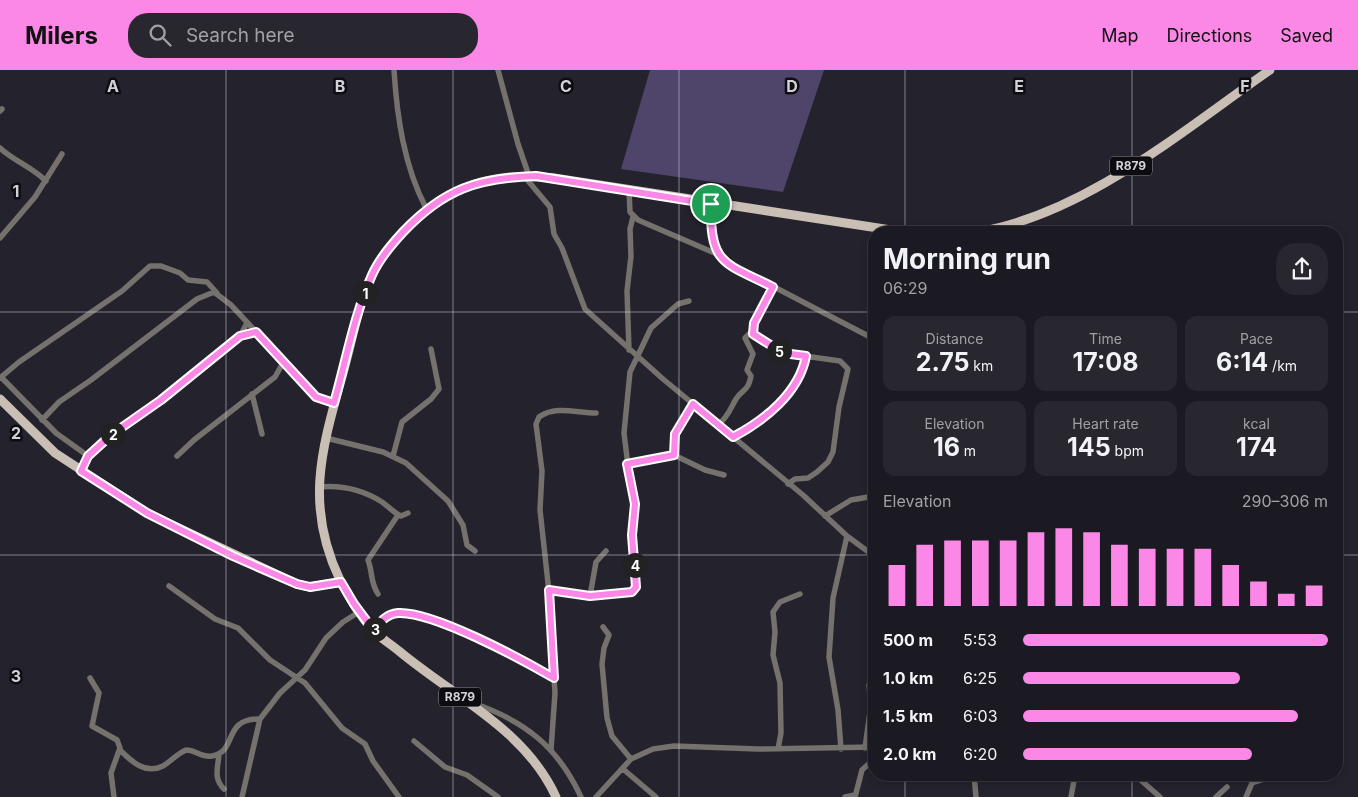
<!DOCTYPE html>
<meta charset="utf-8">
<style>
body{margin:0;font-family:Inter,sans-serif;background:#28272f;color:#f1f3f6;height:100vh;display:flex;flex-direction:column;font-size:19px;white-space:nowrap}
*{box-sizing:border-box;margin:0}
p{font-size:16px;color:#a0a1a5}
.icon{flex:none;width:28px;height:28px;fill:none;stroke:currentColor;stroke-width:2;stroke-linecap:round;stroke-linejoin:round}
.map{position:relative;flex:1;overflow:hidden}
.drawer{position:absolute;left:868px;top:156px;width:475px;height:555px;display:flex;flex-direction:column;background:#1b1a22;border-radius:20px;box-shadow:0 2px 8px #0003,0 0 0 1px #393840}
.drawer>*{flex:none}
.pin{position:absolute;display:grid;place-items:center;width:42px;height:42px;color:#fff;margin:-21px;border:2px solid #fff;border-radius:50%;box-shadow:0 1px 5px #0007}
.km{position:absolute;width:25px;height:25px;margin:-12px;border-radius:50%;background:#222;color:#fff;font-size:14px;line-height:25px;text-align:center}
.round{display:grid;place-items:center;flex:none;width:52px;height:52px;border-radius:20px;background:#28272f}
.head{display:flex;align-items:center;justify-content:space-between;height:85px;padding:0 15px}
h1{font-size:28px;font-weight:700;line-height:38px}
.stats{display:grid;grid-template-columns:repeat(3,1fr);gap:8px;height:85px;padding:5px 15px}
.stats div{display:grid;align-content:center;border-radius:12px;background:#28272f;text-align:center}
.stats b{font-size:25px;font-weight:700}
.stats small{font-size:14px;font-weight:400}
.stats p{font-size:14px}
.chart{height:140px;padding:10px 15px}
.chart p{display:flex;justify-content:space-between}
.chart svg{width:100%;height:90px;margin-top:5px;stroke:#fb87e6;stroke-width:6}
ul{padding:0 15px;list-style:none;font-size:16px}
li{display:grid;grid-template-columns:80px 60px 1fr;align-items:center;height:38px}
li i{height:12px;border-radius:6px;background:#fb87e6}
header{display:flex;align-items:center;gap:30px;box-sizing:border-box;height:70px;padding:0 25px;background:#fb87e6;color:#111}
header strong{font-size:24px}
nav{display:flex;gap:28px;margin-inline-start:auto;font-size:18px}
.search{width:350px;height:45px;background:#28272f;display:flex;align-items:center;gap:12px;box-sizing:border-box;padding:0 18px;border-radius:20px;color:#a0a1a5;font-size:19px}
.map>svg:first-child{display:block}
</style>
<header>
<strong>Milers</strong>
<div class="search"><svg class="icon" aria-label="search" viewBox="0 0 24 24"><circle cx="10" cy="10" r="6"/><path d="M15 15l6 6"/></svg>Search here</div>
<nav><a>Map</a><a>Directions</a><a>Saved</a></nav>
</header>
<div class="map">
<svg width="1358" height="727" viewBox="0 0 1358 727">
<rect width="100%" height="100%" fill="#24222d"/>
<!-- green -->
<path fill="#4f4469" d="M650,0h174l-41,122 -162,-23z"/>
<g fill="none" stroke-linecap="round" stroke-linejoin="round">
<!-- street -->
<path stroke="#75716c" stroke-width="5.5" d="M394,0c3,47 10,96 32,138
M498,0l20,74 11,32
M0,41l2,-2
M0,78c14,13 32,19 46,33
M524,106l26,31 4,27 8,14 23,61 78,70 140,116 44,41 27,20
M629,120l1,22 8,8 79,34
M711,134c0,23 -2,43 17,59l146,76
M0,168l35,-41 27,-43
M773,217l-19,36v12l29,18 57,8 8,8 -9,38 -6,45 -5,10 -11,10 -9,6 -13,1 -7,5
M629,280l-2,-59 4,-35 -1,-27 3,-12
M1,307l55,56 32,23
M0,308l19,-16 103,-71 28,-25h11l19,7 8,7 19,2 10,11
M252,324l10,40
M42,350l17,-18 32,-22 106,-81 17,-7 17,13 86,92 17,6
M718,355c10,-8 12,-16 18,-26 7,-11 12,-7 15,-23l-4,-6 6,-16 -8,-16 7,-7
M733,367c33,-17 66,-44 73,-81
M326,368l57,14 23,11 42,38 15,24 4,20 8,6
M674,385l1,-21 18,-30
M177,386l17,-16 81,-63 9,-16
M393,386l9,-34 29,-23 8,-10 -8,-40
M627,395l47,-10 31,15 19,5
M81,401c13,-31 55,-53 81,-73 27,-20 52,-42 78,-62l7,-13
M319,417c22,-2 44,3 63,15 7,5 12,11 19,14l7,-3
M825,446l26,-16 23,-4
M169,516l46,33 23,9 32,32 35,23 37,45 23,16 8,17 26,36
M549,520l41,6 42,-4 4,-5 -4,-52 3,-31 -6,-30 -5,-41 6,-61 21,-44 27,-24 11,-3
M378,524c-8,-12 -5,-21 -10,-34l30,-45
M590,526l6,-34 10,-11
M603,557l6,8 -5,13 -2,16 5,54 5,18 19,23
M374,561c6,-9 12,-17 24,-18 35,-2 124,46 156,64
M90,608l9,15 -7,33 25,14 3,8 -9,25 3,24
M473,633c52,18 85,44 108,94
M414,671l31,26 22,8 31,22
M865,678l6,-43 -2,-20 5,-14
M778,679l3,-16 -1,-50 -7,-28 2,-23 -2,-20 7,-10 20,-8
M841,679l-3,-39 -9,-53 4,-59 14,-62
M120,680c11,11 25,25 43,16 8,-5 14,-12 23,-16 10,0 16,8 26,6 26,-4 10,-38 48,-37
M551,680l4,-57 -7,-110 -8,-73 2,-39 -6,-47 3,-7c17,-12 37,-4 57,-4
M219,684c-1,14 -6,24 5,35
M623,699l33,28
M974,705l2,22
M1135,705l25,22
M242,727l18,-78 20,-26 25,-23 21,-32 17,-16 16,-10
M596,727l35,-38 22,-10 21,-3 84,3 116,-2
M845,727l10,-2
M855,727l7,-27 12,-11
M1071,727l4,-22
M1216,727l11,-10
M1246,727l6,-14 24,-8"/>
<!-- primary -->
<path stroke="#c9bfb5" stroke-width="9" d="M978,162c107,-18 204,-101 292,-162
M0,329l55,54 92,60 150,71 13,3 31,-5
M556,727c-31,-68 -102,-100 -157,-146 -8,-7 -19,-13 -26,-21 -14,-15 -24,-32 -33,-50 -36,-75 -18,-132 3,-207 9,-32 15,-67 29,-98 7,-17 19,-31 32,-44 42,-45 89,-60 150,-53l350,54"/>
</g>
<g fill="none" stroke-linecap="round" stroke-linejoin="round">
<defs>
<path id="route" d="M536,106l175,28c-1,61 12,58 62,83l-19,36 -1,11 30,19 23,3c-7,37 -41,64 -73,81l-40,-33 -18,30 -1,21 -47,9 8,40 -3,31 4,52 -4,5 -42,4 -41,-6 5,88c-33,-19 -121,-67 -156,-65 -12,1 -18,9 -24,18l-20,-27 -13,-22 -31,5 -13,-3 -64,-28 -86,-43 -66,-42 7,-15 23,-21 50,-35 79,-64 16,-4 60,65 18,6c12,-42 20,-88 38,-128 7,-16 19,-30 31,-43 41,-43 74,-54 133,-56z"/>
</defs>
<!-- route casing -->
<use href="#route" stroke="#fff" stroke-width="10"/>
<!-- route -->
<use href="#route" stroke="#fb87e6" stroke-width="6"/>
</g>
<!-- grid -->
<path fill="none" stroke="#d2d1d8" stroke-width="1" stroke-opacity="0.55" d="M226,0v727M453,0v727M679,0v727M905,0v162M1132,0v162M0,242h874M1336,242h22M0,485h874M1336,485h22M905,705v22M1132,705v22"/>
<g text-anchor="middle" stroke-width="5" stroke-linejoin="round" paint-order="stroke">
<!-- shield labels -->
<g fill="#0d0c11" stroke="#97969c" stroke-width="1">
<rect x="1110" y="86.5" width="42" height="19" rx="4"/>
<rect x="439" y="617.5" width="42" height="19" rx="4"/>
</g>
<g font-size="12" font-weight="bold" fill="#d2d1d8">
<text x="1131" y="100">R879</text>
<text x="460" y="631">R879</text>
</g>
</g>
<g font-size="16" text-anchor="middle" font-weight="bold" fill="#d2d1d8" stroke="#0d0c11" stroke-width="5" stroke-linejoin="round" paint-order="stroke">
<text x="113" y="22">A</text>
<text x="340" y="22">B</text>
<text x="566" y="22">C</text>
<text x="792" y="22">D</text>
<text x="1019" y="22">E</text>
<text x="1245" y="22">F</text>
<text x="16" y="127">1</text>
<text x="16" y="369">2</text>
<text x="16" y="612">3</text>
</g>
</svg>
<div class="pin" style="left:711px;top:134px;background:#1e9e55"><svg class="icon" aria-label="arrive" viewBox="0 0 24 24"><path d="M6 21V4h12l-3 4 3 4H6"/></svg></div>
<b class="km" style="left:365px;top:223px">1</b>
<b class="km" style="left:113px;top:364px">2</b>
<b class="km" style="left:375px;top:559px">3</b>
<b class="km" style="left:635px;top:495px">4</b>
<b class="km" style="left:779px;top:281px">5</b>
<section class="drawer">
<div class="head"><div><h1>Morning run</h1><p>06:29</p></div><a class="round"><svg class="icon" aria-label="share" viewBox="0 0 24 24"><path d="M12 15V3M7 8l5-5 5 5M5 13v7h14v-7"/></svg></a></div>
<div class="stats">
<div><p>Distance</p><b>2.75<small> km</small></b></div>
<div><p>Time</p><b>17:08</b></div>
<div><p>Pace</p><b>6:14<small> /km</small></b></div>
</div>
<div class="stats">
<div><p>Elevation</p><b>16<small> m</small></b></div>
<div><p>Heart rate</p><b>145<small> bpm</small></b></div>
<div><p>kcal</p><b>174</b></div>
</div>
<div class="chart"><p><span>Elevation</span>290–306 m</p>
<svg viewBox="0 0 160 44" preserveAspectRatio="none"><path d="M5 44V24M15 44V14M25 44V12M35 44V12M45 44V12M55 44V8M65 44V6M75 44V8M85 44V14M95 44V16M105 44V16M115 44V16M125 44V24M135 44V32M145 44V38M155 44V34"/></svg>
</div>
<ul>
<li><b>500 m</b>5:53<i style="width:100%"></i></li>
<li><b>1.0 km</b>6:25<i style="width:71%"></i></li>
<li><b>1.5 km</b>6:03<i style="width:90%"></i></li>
<li><b>2.0 km</b>6:20<i style="width:75%"></i></li>
</ul>
</section>
</div>
